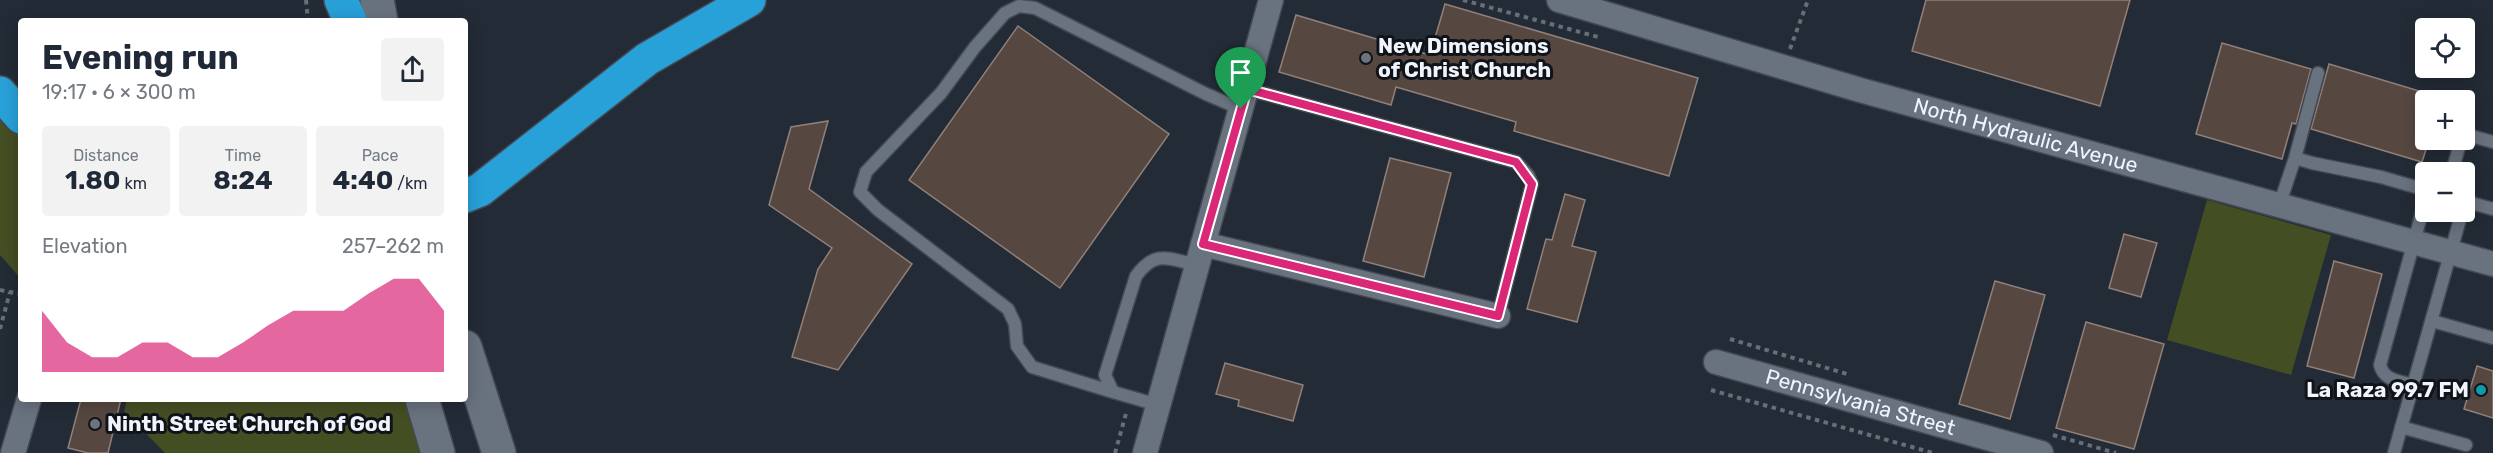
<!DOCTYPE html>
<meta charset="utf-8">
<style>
body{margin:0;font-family:Rubik,sans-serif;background:#f2f2f3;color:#1f2937;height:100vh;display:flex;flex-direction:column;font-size:22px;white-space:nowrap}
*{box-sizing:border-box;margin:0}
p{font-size:20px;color:#747a83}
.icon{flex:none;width:33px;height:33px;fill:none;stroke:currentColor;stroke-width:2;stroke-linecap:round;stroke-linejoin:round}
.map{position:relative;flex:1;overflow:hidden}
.drawer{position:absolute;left:18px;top:18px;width:450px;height:384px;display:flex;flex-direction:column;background:#fff;border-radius:6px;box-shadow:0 3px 15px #0003}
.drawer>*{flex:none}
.controls{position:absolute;left:2415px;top:18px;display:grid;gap:12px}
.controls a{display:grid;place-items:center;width:60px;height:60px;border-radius:6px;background:#fff;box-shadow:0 3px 15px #0003;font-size:30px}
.pin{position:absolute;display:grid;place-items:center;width:51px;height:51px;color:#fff;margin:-62px -26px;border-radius:50% 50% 50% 0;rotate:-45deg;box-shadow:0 0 6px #0007}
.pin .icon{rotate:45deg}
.round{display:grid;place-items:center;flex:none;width:63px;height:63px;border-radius:6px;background:#f2f2f3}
.head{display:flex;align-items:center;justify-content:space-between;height:102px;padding:0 24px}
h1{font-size:33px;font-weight:700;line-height:45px}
.stats{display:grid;grid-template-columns:repeat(3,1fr);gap:9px;height:102px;padding:6px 24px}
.stats div{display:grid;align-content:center;border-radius:6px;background:#f2f2f3;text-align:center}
.stats b{font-size:26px;font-weight:700}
.stats small{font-size:16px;font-weight:400}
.stats p{font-size:16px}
.chart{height:168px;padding:12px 24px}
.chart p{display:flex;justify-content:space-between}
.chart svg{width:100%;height:108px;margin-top:6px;fill:#db2777;opacity:.7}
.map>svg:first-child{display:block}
</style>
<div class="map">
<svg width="2493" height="453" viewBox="0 0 2493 453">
<rect width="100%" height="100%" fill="#232b36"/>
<!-- green -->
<path fill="#444e23" d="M0,112l21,25v142l-21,-24z
M2207,200l124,35 -40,140 -124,-35z
M127,399h280l14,54h-256l-41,-42z"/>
<!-- building -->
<path fill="#564741" stroke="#918079" stroke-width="1.5" d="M1926,0h204l-30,106 -188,-55z
M1445,4l253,74 -29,98 -155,-45 2,-9 -120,-35 -5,18 -112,-33 17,-57 134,40z
M1018,26l151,108 -109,154 -151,-108z
M2222,43l89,26 -15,55 -4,-1 -10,36 -86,-25z
M2329,64l97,29v47h3l-7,22 -111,-33z
M828,121l-19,68 103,75 -74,106 -46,-13 26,-88 14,-21 -63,-43 22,-78z
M1390,158l61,15 -27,104 -61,-16z
M1565,194l20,6 -13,46 24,6 -19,70 -50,-13 19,-70 6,1z
M2124,234l33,9 -16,54 -32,-9z
M2334,261l48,13 -28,104 -47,-12z
M1995,281l50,14 -35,124 -51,-15z
M2086,322l78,22 -30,105 -78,-21z
M1225,363l78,22 -10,36 -55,-15 1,-6 -23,-6z
M2477,366l16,5v47l-29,-9z
M81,399h40l-13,54h-20l-20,-5z"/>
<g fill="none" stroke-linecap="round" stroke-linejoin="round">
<defs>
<path id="lane" d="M1247,89l269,73 12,13 4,9 -34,132
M2464,134l29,8
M2295,158l23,-85
M2452,172l9,-32
M2464,201l29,8
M2279,206l16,-48 17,5 69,14 45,13
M2432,321l61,17
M2413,385c-13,-4 -29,-4 -33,-20l46,-167
M1113,392l-81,-25 -15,-21 -2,-22 -7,-15 -130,-99 -18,-18 6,-20 75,-79 34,-46 30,-34 14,-7 16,2 171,86 35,15
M1158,405l-45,-13 -8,-17 31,-99c20,-27 32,-17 61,-11
M2401,427l65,18
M2394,453l68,-241"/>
<g id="street">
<path id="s1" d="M1559,0l301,90 633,174"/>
<path d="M1203,244l295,72"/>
<path id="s2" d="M1716,362l325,91"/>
<path d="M13,453l16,-54"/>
<path d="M1145,453l126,-453"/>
</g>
<path id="secondary" d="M377,0l4,21
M465,347l34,106
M422,399l16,54"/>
<path id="highway" d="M341,0l9,21
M0,93l21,24
M465,196l15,-6 167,-131 102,-59"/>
</defs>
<!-- lane casing -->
<use href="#lane" stroke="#434953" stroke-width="15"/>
<!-- street casing -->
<use href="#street" stroke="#434953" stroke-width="27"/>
<!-- secondary casing -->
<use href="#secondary" stroke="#434953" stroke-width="36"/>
<!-- highway casing -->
<use href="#highway" stroke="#434953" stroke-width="36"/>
<!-- path -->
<path stroke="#676e78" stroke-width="4" stroke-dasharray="4.5 4.5" stroke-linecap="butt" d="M306,0l2,21
M1463,0l135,37
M1790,49l18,-49
M0,290l21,4
M0,329l10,-37
M1730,339l117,35
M1711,390l222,63
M2053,435l63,18
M1115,453l12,-43"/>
<!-- lane -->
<use href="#lane" stroke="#69727f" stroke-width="12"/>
<!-- street -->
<use href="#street" stroke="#69727f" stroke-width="24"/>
<!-- secondary -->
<use href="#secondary" stroke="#69727f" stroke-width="33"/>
<!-- highway -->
<use href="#highway" stroke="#28a0d8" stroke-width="33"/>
</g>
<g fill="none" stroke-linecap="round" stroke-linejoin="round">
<defs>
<path id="route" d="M1247,89l269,73 16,22 -34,132 -295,-72z"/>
</defs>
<!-- route casing -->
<use href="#route" stroke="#fff" stroke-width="12"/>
<!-- route -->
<use href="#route" stroke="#db2777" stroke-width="8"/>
</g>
<!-- markers -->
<g fill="#6b7280" stroke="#101318" stroke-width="2">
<circle cx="1366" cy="58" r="6"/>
<circle cx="95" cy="424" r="6"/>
</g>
<circle fill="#0f9aa8" stroke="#101318" stroke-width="2" cx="2481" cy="390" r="6"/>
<g text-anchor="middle" stroke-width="6" stroke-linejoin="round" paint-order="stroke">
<!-- poi labels -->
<g font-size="21" font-weight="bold" fill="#f0f5fd" stroke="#101318" text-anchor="start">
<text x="1378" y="53">New Dimensions<tspan x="1378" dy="24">of Christ Church</tspan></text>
<text x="2469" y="397" text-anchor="end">La Raza 99.7 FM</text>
<text x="107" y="431">Ninth Street Church of God</text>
</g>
<!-- street labels -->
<g font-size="21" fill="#f0f5fd" stroke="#101318">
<text dy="7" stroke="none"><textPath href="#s1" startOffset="486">North Hydraulic Avenue</textPath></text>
<text dy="7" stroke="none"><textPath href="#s2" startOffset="150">Pennsylvania Street</textPath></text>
</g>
</g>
</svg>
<div class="controls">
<a><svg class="icon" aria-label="locate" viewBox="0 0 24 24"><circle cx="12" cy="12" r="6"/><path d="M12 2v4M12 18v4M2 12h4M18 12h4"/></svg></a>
<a>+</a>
<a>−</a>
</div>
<div class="pin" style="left:1241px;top:109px;background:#1e9e55"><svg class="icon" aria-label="arrive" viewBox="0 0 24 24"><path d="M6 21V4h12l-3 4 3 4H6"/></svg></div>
<section class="drawer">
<div class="head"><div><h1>Evening run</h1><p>19:17 · 6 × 300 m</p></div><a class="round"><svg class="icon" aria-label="share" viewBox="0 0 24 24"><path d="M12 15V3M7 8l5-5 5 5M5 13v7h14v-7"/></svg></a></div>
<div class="stats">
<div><p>Distance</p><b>1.80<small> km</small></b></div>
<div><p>Time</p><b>8:24</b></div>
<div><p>Pace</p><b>4:40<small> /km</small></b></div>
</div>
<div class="chart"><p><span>Elevation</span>257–262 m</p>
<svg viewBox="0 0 160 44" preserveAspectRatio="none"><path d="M0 44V19L10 32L20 38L30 38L40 32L50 32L60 38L70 38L80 32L90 25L100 19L110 19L120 19L130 12L140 6L150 6L160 19V44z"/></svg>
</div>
</section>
</div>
